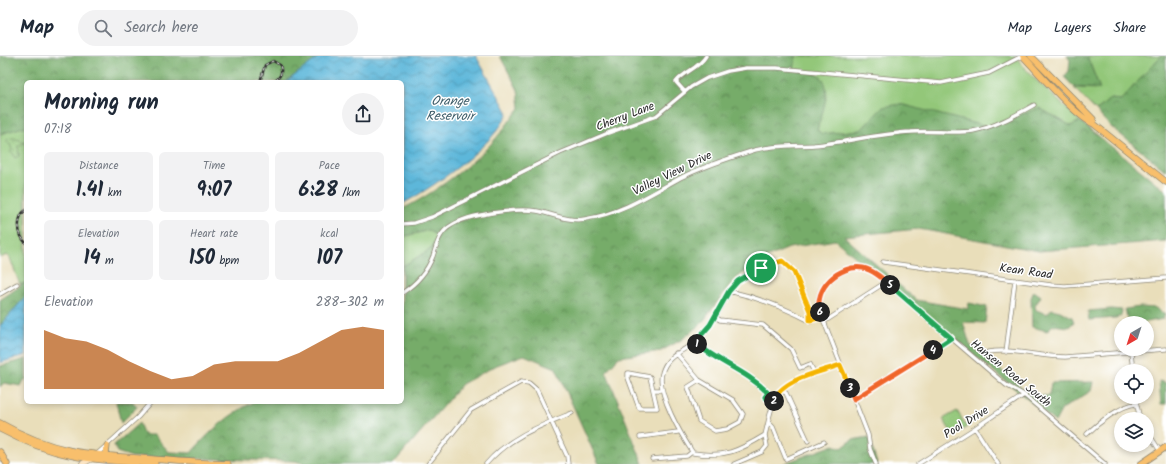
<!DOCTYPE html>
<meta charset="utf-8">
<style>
body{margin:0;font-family:Kalam,sans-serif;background:#f2f2f3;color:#1f2937;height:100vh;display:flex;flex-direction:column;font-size:15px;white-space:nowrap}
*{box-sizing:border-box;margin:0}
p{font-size:13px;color:#747a83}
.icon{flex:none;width:22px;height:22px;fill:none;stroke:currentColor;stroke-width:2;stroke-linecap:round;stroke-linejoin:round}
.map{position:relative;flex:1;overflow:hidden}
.sheet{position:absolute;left:24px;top:24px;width:380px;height:324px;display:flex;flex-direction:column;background:#fff;border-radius:6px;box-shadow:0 2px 6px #0003}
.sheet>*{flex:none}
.needle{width:26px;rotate:219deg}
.fabs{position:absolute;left:1114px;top:260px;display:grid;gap:8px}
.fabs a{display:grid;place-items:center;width:40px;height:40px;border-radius:50%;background:#fff;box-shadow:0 2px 6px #0003;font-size:20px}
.pin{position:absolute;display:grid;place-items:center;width:34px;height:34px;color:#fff;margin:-17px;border:2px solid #fff;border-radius:50%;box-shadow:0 1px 4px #0007}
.km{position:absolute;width:20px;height:20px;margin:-10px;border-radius:50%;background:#222;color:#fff;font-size:11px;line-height:20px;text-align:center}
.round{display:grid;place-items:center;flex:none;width:42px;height:42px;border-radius:21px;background:#f2f2f3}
.summary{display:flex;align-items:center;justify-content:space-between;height:68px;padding:0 20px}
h1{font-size:22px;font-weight:800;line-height:30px}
.stats{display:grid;grid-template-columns:repeat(3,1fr);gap:6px;height:68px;padding:4px 20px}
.stats div{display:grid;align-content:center;border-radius:6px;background:#f2f2f3;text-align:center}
.stats b{font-size:20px;font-weight:800}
.stats small{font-size:11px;font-weight:400}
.stats p{font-size:11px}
.chart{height:112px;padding:8px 20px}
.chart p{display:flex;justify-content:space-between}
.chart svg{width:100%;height:72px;margin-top:4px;fill:#b45309;opacity:.7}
header{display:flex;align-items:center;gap:24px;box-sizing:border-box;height:56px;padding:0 20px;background:#fff;border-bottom:1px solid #e0e1e3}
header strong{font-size:19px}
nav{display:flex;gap:22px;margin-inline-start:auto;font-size:14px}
.search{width:280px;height:36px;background:#f2f2f3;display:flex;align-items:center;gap:10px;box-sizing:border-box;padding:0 14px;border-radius:22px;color:#747a83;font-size:15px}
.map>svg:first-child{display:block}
</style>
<header>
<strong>Map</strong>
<div class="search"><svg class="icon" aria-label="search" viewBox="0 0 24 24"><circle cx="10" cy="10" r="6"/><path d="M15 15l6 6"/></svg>Search here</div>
<nav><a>Map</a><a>Layers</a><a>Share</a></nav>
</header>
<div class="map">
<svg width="1166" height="408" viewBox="0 0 1166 408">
<defs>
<pattern id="forest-crowns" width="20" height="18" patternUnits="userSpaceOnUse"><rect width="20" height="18" fill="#76ac69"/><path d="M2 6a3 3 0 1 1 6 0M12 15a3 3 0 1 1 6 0" fill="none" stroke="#618c57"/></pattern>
<pattern id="garden-dots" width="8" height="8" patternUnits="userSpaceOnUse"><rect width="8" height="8" fill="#93c779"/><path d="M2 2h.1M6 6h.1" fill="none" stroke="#78a263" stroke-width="1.8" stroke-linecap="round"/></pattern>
<pattern id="water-waves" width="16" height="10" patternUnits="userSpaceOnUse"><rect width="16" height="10" fill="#5db7da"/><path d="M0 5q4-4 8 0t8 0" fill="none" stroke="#4d95b1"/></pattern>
</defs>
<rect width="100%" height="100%" fill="#fff"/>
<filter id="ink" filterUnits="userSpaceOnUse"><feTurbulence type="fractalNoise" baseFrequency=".025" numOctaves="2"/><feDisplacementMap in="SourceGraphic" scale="8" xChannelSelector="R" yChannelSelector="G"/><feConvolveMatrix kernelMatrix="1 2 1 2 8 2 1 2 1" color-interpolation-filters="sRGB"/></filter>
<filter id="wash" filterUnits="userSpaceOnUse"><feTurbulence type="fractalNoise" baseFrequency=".012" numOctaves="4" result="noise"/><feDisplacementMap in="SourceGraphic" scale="16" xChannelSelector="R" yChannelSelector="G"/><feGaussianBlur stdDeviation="0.9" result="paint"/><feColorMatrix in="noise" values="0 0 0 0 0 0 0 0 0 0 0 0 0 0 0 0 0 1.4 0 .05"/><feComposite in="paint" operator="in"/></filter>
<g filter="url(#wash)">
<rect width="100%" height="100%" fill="#e9deba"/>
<!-- green -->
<path fill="#93c779" stroke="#5f7952" d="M796,0h219l16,19 49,46 -9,5 -32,-18 -51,19 -105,-20 -22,23 -39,4 -5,-4 10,-36 -33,-24z
M1087,0h74l-40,44 -11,-1 -14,12 -22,-23 26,1z
M26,70v156l-6,3 -10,-27 -3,-3 -7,3v-124z
M429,174l8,7 -6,12 -28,17 -1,-29z
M957,355l10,16 -14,8 -10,-16z"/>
<!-- forest -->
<path fill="url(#forest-crowns)" stroke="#506c4a" d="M0,0h320l-34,26h-260v44l-26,8z
M500,0h296l-2,14c6,1 13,1 19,3 25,7 8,41 4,57l5,4 39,-4 22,-23 17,-3 88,23 51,-19 32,18 9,-5 86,70v50l-127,10 -120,-22 -75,7 72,64 52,9 1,-6 18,4 -2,16 -22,-1 7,23 61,50 18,1 2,-13 42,-1 -2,9 -29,18 -7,13 -220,-182 -46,8 -31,13 -26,21 -30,41 -21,17 -20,11 -42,6 -13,14 37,93h-44l-43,-96 -32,-13 -27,10 -35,19 -69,80h-87l-11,-3 -163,-4 -15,-5 -3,-7 25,-22 5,12h10l15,17 22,1c17,-20 39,-40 63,-51h148v-137l1,1 28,-17 6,-12 -8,-7 -27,7v-28c27,-12 76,-48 95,-72 8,-9 14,-19 23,-29l-2,-18z
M1067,0h20l13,33 -26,-2 -10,-10 5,-6 1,-11z
M1161,0h5v115l-56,-45 -14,-15 14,-12 11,1z
M26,226v14l-26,30v-26z
M1034,235l7,5 -6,10 1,4 11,4 4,-5 9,2 12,6 2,5 -5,5 -16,-2 -6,6 -15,-4 -1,-29z
M1140,251l16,1 9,7 -2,4 -21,4h-14l-3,-14z
M1111,253l11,1 -1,6 -5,2 -27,2 -1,-9z
M26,303v20l-2,1 -3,6 -17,-3 -4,4v-21z
M1159,325l7,2v21h-5z
M116,346h17l4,5 -16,16z
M869,381l8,27h-94l51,-19 8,3 10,-8z"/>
<!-- garden -->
<path fill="url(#garden-dots)" stroke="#5f7952" d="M13,82l13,4 -8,4 1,10 -4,2 -2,-5 -3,-1 2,-2 -2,-6 -4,-2 2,-3z"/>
<!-- water -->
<path fill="url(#water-waves)" stroke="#447182" d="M320,0h156l32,57c-13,32 -76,75 -106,91v-122h-116z
M26,240v59l-26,8v-37z"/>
</g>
<g filter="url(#ink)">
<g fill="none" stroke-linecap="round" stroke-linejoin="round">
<defs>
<path id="street" d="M685,36l-9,-10c9,-11 22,-13 30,-26
M402,168l12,-1 18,-6 128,-64 48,-20 48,-17 35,-29 16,-9 21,-7 18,-3h31l164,15 48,-10 33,-17
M883,206l168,23 14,1 101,-8
M729,235c31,7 54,16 81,30
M402,237c14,-9 25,-21 31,-37 4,-12 6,-24 19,-31 17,-11 65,-17 85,-14 15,3 32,11 48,8 35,-5 64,-24 95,-41 24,-12 49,-20 75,-28 18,-5 40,-4 59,-5 32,-3 64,-11 97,-13 20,-2 42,2 62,-1 22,-4 43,-16 61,-26
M0,238l17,-10
M715,261l5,3 43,5 28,24 9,19 10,-4 5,10
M822,261l-12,4v-10l-16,-39 -12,-11c-15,5 -33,10 -44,20 -8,7 -12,17 -17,26 -7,12 -15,24 -25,34 -12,11 -29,13 -34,32 -6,20 20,63 31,80 31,5 46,-2 72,-18 3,-11 5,-25 10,-36 10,-22 46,-26 66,-34
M824,266l62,-40
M695,286c22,20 52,29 72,51l-2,4 9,6
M988,296c24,-4 52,5 77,5l101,-8
M1006,296l9,-72
M1131,296l2,19
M676,297l23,27 34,20 10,14 -3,8 -13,7 -12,2 -16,-10 -11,-34 11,-7
M653,334l4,18h-18l-11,-30v-5l22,4 3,13h9
M781,334l5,3 22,48
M1135,341l5,22
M854,343l97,-61
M769,367l4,4 13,32 38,-17
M975,372l23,36
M1147,375l13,20
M1087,378c10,-10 34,-29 49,-30
M640,381l38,-5
M97,398l41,-37 13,-15
M652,403l35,-3 5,-4
M428,408l43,-54 50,-28 8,1 8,7 30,66 1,8
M486,408c23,-27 54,-38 86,-51
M734,408l28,-12 5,-6 -2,-11
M876,408l-6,-15 -2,-14 -50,-129c-1,-22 26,-42 47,-38 5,1 10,5 14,8l127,109 18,10 81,69
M918,408l57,-36 49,-33"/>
<path id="secondary" d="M82,408l11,-6"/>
<path id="primary" d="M1023,0c15,16 52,60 71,68l72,58
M1031,0l62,63 1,5
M0,367c54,31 92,32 152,36 26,2 51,4 76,5
M0,373c56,30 93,31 155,35
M107,390l-1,8 2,3
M0,396l7,12
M1141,408l25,-17"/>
</defs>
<!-- street casing -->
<use href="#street" stroke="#8a8472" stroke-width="5"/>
<!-- secondary casing -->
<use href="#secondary" stroke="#8a8472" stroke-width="6"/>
<!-- primary casing -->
<use href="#primary" stroke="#8a8472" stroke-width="7"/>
<!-- street -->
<use href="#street" stroke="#fff" stroke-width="3.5"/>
<!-- secondary -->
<use href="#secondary" stroke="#fce5c4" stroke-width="5"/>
<!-- primary -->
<use href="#primary" stroke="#f8bf6c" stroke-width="5.5"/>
<defs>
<path id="rail" d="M260,26l5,-17 8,-4 7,4c3,8 0,12 -6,17
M26,154c-10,6 -9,25 0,33"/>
</defs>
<!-- rail casing -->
<use href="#rail" stroke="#2b2b2b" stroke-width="2.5"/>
<!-- rail -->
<use href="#rail" stroke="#fff" stroke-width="1" stroke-dasharray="3" stroke-linecap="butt"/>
</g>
</g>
<g fill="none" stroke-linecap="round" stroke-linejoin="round" filter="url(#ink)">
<defs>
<path id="split-1" d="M697,288l-2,-2 15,-17 19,-34 9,-10 23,-13"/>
<path id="split-2" d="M697,288c22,19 50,27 71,49l-3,4 9,6v-2"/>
<path id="split-3" d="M774,345c7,-22 47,-29 66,-36l10,23"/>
<path id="split-4" d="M850,332l4,11 79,-49"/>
<path id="split-5" d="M890,229l61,53 -18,12"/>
<path id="split-6" d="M820,256c-7,-24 20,-48 43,-44 10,2 19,10 27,17"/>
<path id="split-7" d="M761,212l21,-7 12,11 16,39v9l12,-3 -2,-5"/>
</defs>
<!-- split-1 casing -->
<use href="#split-1" stroke="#fff" stroke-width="8"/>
<!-- split-2 casing -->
<use href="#split-2" stroke="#fff" stroke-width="8"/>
<!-- split-3 casing -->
<use href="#split-3" stroke="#fff" stroke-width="8"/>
<!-- split-4 casing -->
<use href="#split-4" stroke="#fff" stroke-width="8"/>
<!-- split-5 casing -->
<use href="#split-5" stroke="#fff" stroke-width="8"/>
<!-- split-6 casing -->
<use href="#split-6" stroke="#fff" stroke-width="8"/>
<!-- split-7 casing -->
<use href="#split-7" stroke="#fff" stroke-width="8"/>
<!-- split-1 -->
<use href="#split-1" stroke="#22a559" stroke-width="5"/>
<!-- split-2 -->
<use href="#split-2" stroke="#22a559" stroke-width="5"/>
<!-- split-3 -->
<use href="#split-3" stroke="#f5b400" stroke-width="5"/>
<!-- split-4 -->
<use href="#split-4" stroke="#f0652b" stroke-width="5"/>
<!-- split-5 -->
<use href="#split-5" stroke="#22a559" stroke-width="5"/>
<!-- split-6 -->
<use href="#split-6" stroke="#f0652b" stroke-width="5"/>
<!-- split-7 -->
<use href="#split-7" stroke="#f5b400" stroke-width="5"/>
</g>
<g text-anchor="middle" stroke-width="3" stroke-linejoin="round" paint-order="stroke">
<!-- street labels -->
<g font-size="12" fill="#2b2b2b" stroke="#fff">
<text transform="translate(625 60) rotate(-21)" y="4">Cherry Lane</text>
<text transform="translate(672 117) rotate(-26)" y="4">Valley View Drive</text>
<text transform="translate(1026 215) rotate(8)" y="4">Kean Road</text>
<text transform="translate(1011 317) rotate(39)" y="4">Hansen Road South</text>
<text transform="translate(966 366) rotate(-32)" y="4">Pool Drive</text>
</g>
<!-- water labels -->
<g font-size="13" font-style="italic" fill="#3c5c68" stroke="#fff">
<text x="450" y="49">Orange<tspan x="450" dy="15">Reservoir</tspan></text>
</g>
</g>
</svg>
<div class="fabs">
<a><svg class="needle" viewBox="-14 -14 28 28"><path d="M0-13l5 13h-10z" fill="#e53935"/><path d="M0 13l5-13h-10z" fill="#747a83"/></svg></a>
<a><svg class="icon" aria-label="locate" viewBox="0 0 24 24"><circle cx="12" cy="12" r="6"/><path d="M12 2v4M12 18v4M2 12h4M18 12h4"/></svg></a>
<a><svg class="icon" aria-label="layers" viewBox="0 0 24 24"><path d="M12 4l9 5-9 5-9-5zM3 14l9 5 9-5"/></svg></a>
</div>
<div class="pin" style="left:761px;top:212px;background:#1e9e55"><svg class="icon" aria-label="arrive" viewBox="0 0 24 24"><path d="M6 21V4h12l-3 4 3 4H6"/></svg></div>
<b class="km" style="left:697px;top:288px">1</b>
<b class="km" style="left:774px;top:345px">2</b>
<b class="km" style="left:850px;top:332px">3</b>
<b class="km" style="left:933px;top:294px">4</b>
<b class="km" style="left:890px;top:229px">5</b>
<b class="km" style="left:820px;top:256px">6</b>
<section class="sheet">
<div class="summary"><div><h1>Morning run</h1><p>07:18</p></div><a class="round"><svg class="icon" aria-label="share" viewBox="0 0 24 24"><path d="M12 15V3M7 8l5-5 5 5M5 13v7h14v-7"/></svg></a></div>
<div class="stats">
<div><p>Distance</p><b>1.41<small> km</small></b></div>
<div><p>Time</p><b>9:07</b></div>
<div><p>Pace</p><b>6:28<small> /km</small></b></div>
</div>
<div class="stats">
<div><p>Elevation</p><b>14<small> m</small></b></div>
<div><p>Heart rate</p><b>150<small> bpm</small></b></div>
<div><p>kcal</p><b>107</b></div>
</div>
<div class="chart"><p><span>Elevation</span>288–302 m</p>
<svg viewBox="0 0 160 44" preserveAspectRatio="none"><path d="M0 44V8L10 13L20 15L30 20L40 27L50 33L60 38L70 36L80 29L90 27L100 27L110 27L120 22L130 15L140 8L150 6L160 8V44z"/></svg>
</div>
</section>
</div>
